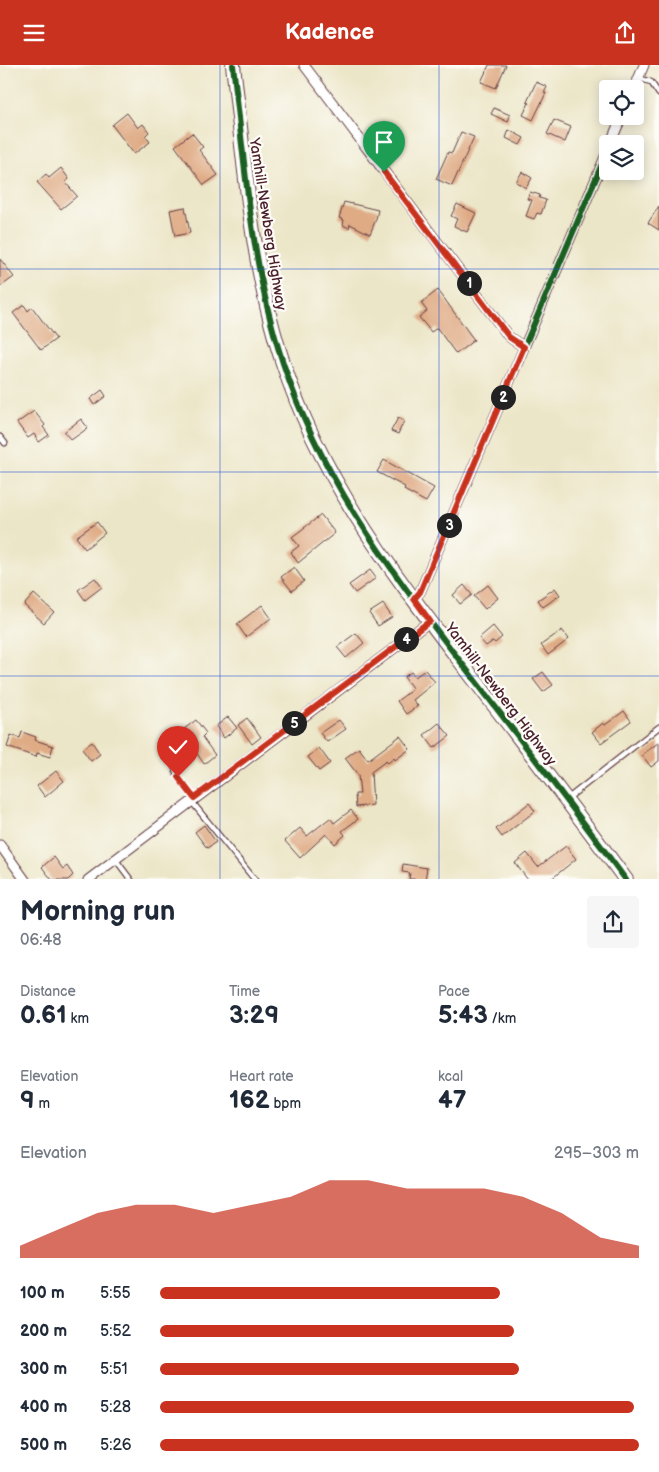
<!DOCTYPE html>
<meta charset="utf-8">
<style>
body{margin:0;font-family:"Balsamiq Sans",sans-serif;background:#f6f6f7;color:#1f2937;height:100vh;display:flex;flex-direction:column;font-size:19px;white-space:nowrap}
*{box-sizing:border-box;margin:0}
p{font-size:16px;color:#747a83}
.icon{flex:none;width:28px;height:28px;fill:none;stroke:currentColor;stroke-width:2;stroke-linecap:round;stroke-linejoin:round}
.map{position:relative;height:814px;overflow:hidden}
.panel{display:flex;flex-direction:column;background:#fff;flex:1}
.panel>*{flex:none}
.buttons{position:absolute;left:599px;top:15px;display:grid;gap:10px}
.buttons a{display:grid;place-items:center;width:45px;height:45px;border-radius:5px;background:#fff;box-shadow:0 2px 12px #0003;font-size:25px}
.pin{position:absolute;display:grid;place-items:center;width:42px;height:42px;color:#fff;margin:-51px -21px;border-radius:50% 50% 50% 0;rotate:-45deg;box-shadow:0 0 5px #0007}
.pin .icon{rotate:45deg}
.km{position:absolute;width:25px;height:25px;margin:-12px;border-radius:50%;background:#222;color:#fff;font-size:14px;line-height:25px;text-align:center}
.round{display:grid;place-items:center;flex:none;width:52px;height:52px;border-radius:5px;background:#f6f6f7}
.summary{display:flex;align-items:center;justify-content:space-between;height:85px;padding:0 20px}
h1{font-size:28px;font-weight:600;line-height:38px}
.figures{display:grid;grid-template-columns:repeat(3,1fr);gap:8px;height:85px;padding:5px 20px}
.figures div{display:grid;align-content:center}
.figures b{font-size:25px;font-weight:600}
.figures small{font-size:14px;font-weight:400}
.figures p{font-size:14px}
.chart{height:140px;padding:10px 20px}
.chart p{display:flex;justify-content:space-between}
.chart svg{width:100%;height:90px;margin-top:5px;fill:#c8321e;opacity:.7}
ul{padding:0 20px;list-style:none;font-size:16px}
li{display:grid;grid-template-columns:80px 60px 1fr;align-items:center;height:38px}
li i{height:12px;border-radius:6px;background:#c8321e}
header{display:flex;justify-content:space-between;align-items:center;height:65px;padding:0 20px;background:#c8321e;color:#fff;font-size:22px;font-weight:600}
.map>svg:first-child{display:block}
</style>
<header><svg class="icon" aria-label="menu" viewBox="0 0 24 24"><path d="M4 6h16M4 12h16M4 18h16"/></svg>Kadence<svg class="icon" aria-label="share" viewBox="0 0 24 24"><path d="M12 15V3M7 8l5-5 5 5M5 13v7h14v-7"/></svg></header>
<div class="map">
<svg width="659" height="815" viewBox="0 0 659 815">
<rect width="100%" height="100%" fill="#fdfcf7"/>
<filter id="ink" filterUnits="userSpaceOnUse"><feTurbulence type="fractalNoise" baseFrequency=".02" numOctaves="2"/><feDisplacementMap in="SourceGraphic" scale="10" xChannelSelector="R" yChannelSelector="G"/><feConvolveMatrix kernelMatrix="1 2 1 2 8 2 1 2 1" color-interpolation-filters="sRGB"/></filter>
<filter id="wash" filterUnits="userSpaceOnUse"><feTurbulence type="fractalNoise" baseFrequency=".0096" numOctaves="4" result="noise"/><feDisplacementMap in="SourceGraphic" scale="20" xChannelSelector="R" yChannelSelector="G"/><feGaussianBlur stdDeviation="1.12" result="paint"/><feColorMatrix in="noise" values="0 0 0 0 0 0 0 0 0 0 0 0 0 0 0 0 0 1.4 0 .05"/><feComposite in="paint" operator="in"/></filter>
<g filter="url(#wash)">
<rect width="100%" height="100%" fill="#ece6c8"/>
<g id="blocks">
<!-- building -->
<path fill="#dfab85" d="M489,0h17l-10,23 -15,-6z
M536,17l11,5 -3,6h2l-13,27 -10,-5 6,-12 -2,-1z
M494,43l16,7 -2,7 -17,-8z
M127,48l11,15 5,-4 6,8 -4,4 5,6 -16,12 -22,-29z
M554,55l17,7 -6,15 -18,-8z
M509,65l15,8 -4,7 -14,-7z
M461,67l13,5 -22,49 -16,-7 12,-27 4,1z
M192,68l11,14 -4,3 19,25 -14,10 -29,-39z
M61,103l8,11 -4,3 12,14 -16,13 -24,-27 9,-8 3,4z
M522,107l10,6 -6,10 -10,-6z
M530,127l10,3 -1,3 7,2 -5,14 -4,-1 -3,6 -8,-3 6,-16 -5,-1z
M344,137l34,8 -2,9 -6,15 -20,-10 -1,4 -6,-3 1,-5 -5,-2z
M457,139l19,9 -9,19 -13,-6 3,-7 -6,-3z
M659,141v24l-11,-7z
M185,142l5,26 -15,3 -5,-26z
M0,194l14,18 -14,10z
M438,225l36,50 -18,14 -19,-26 -6,4 -12,-15 8,-6 -6,-8z
M24,240l4,6 4,-4 24,32 -15,11 -28,-37z
M102,325l4,6 -12,9 -4,-6z
M34,346l11,14 -2,2 6,8 -10,7 -5,-8 -6,4 -11,-15z
M398,353l6,3 -6,13 -7,-3z
M81,354l7,9 -17,12 -7,-8z
M384,395l50,28 -8,14 -22,-12 1,-3 -28,-15z
M321,450l14,18 -37,30 -7,-11 8,-6 -7,-9z
M97,457l8,11 -20,16 -9,-12z
M294,502l10,14 -12,10 -11,-14z
M370,505l6,8 -21,15 -6,-8z
M95,513l7,9 -17,13 -7,-10z
M464,520l8,10 -12,9 -7,-9z
M488,520l10,13 -13,11 -11,-13z
M555,523l5,7 -17,12 -5,-7z
M34,529l20,18 -10,11 -20,-18z
M383,539l9,13 -14,9 -9,-13z
M262,540l9,13 -25,19 -9,-13z
M493,561l9,11 -7,6 -2,-2 -7,5 -7,-8z
M562,565l7,9 -21,16 -7,-10z
M356,568l8,10 -18,15 -9,-11z
M425,605l10,12 -22,18 5,6 -12,8 -9,-13 16,-12 -9,-12 7,-5 4,5z
M543,607l10,13 -10,7 -10,-13z
M624,646l7,10 -30,22 -9,-11 11,-9 2,2z
M228,652l9,11 -13,10 -8,-12z
M247,653l14,19 -9,7 -14,-19z
M196,655l10,13 -4,4 13,18 -11,9 -18,-27 2,-2 -4,-6z
M339,655l7,9 -19,13 -7,-9z
M439,658l11,13 -16,12 -10,-13z
M22,667l14,5 -1,3 18,6 -3,11 -13,-4 -1,4 -29,-10 4,-12 9,3z
M400,671l10,13 -15,11 -1,-2 -6,5 -2,-2 -15,11 2,33 -17,2 -1,-13h5l-2,-19 -13,-17 14,-10 9,12z
M92,677l8,12 -9,7 -9,-12z
M659,677v19l-8,6 -9,-12z
M319,683l11,15 -11,8 -11,-14z
M56,706l8,10 -19,16 -8,-11z
M529,738l6,8 -33,26 -6,-8z
M351,745l7,9 -16,12 3,4 -10,9 -9,-10 -26,24 -15,-17 15,-13 7,8 23,-18 4,5z
M204,760l12,17 -9,6 -12,-16z
M566,781l10,13 -26,21h-22l-13,-17 12,-10 11,14z
M54,792l9,12 4,-3 6,9 -5,5h-16l-10,-13z
M403,799l24,4 -2,12 -16,-1 1,-6 -8,-1z"/>
</g>
</g>
<g filter="url(#ink)">
<use href="#blocks" fill-opacity="0" stroke="#623d43" stroke-width="1"/>
<g fill="none" stroke-linecap="round" stroke-linejoin="round">
<defs>
<path id="service" d="M638,13l13,4 8,12
M0,372l5,6
M175,675l-5,14 8,24 16,20
M567,734l92,-72
M192,737l63,78
M116,795l15,20"/>
<path id="minor" d="M304,0l205,272 15,10
M634,24l10,-24
M610,79l12,-28
M414,534l6,-7 188,-442
M0,780l25,35
M88,815l342,-259"/>
<path id="primary" d="M233,0c12,99 18,202 50,298 37,113 103,201 174,294 57,74 114,148 169,223"/>
</defs>
<!-- service casing -->
<use href="#service" stroke="#623d43" stroke-width="7"/>
<!-- minor casing -->
<use href="#minor" stroke="#623d43" stroke-width="11"/>
<!-- primary casing -->
<use href="#primary" stroke="#623d43" stroke-width="16"/>
<!-- service -->
<use href="#service" stroke="#fff" stroke-width="4.5"/>
<!-- minor -->
<use href="#minor" stroke="#fff" stroke-width="9"/>
<!-- primary -->
<use href="#primary" stroke="#fff" stroke-width="14"/>
<defs>
<path id="cycleway" d="M233,0c12,99 18,202 50,298 37,113 103,201 174,294 57,74 114,148 169,223
M414,534l6,-7 188,-442"/>
</defs>
<!-- cycleway casing -->
<use href="#cycleway" stroke="#fdfcf7" stroke-width="9"/>
<!-- cycleway -->
<use href="#cycleway" stroke="#1b5e20" stroke-width="6"/>
</g>
</g>
<g fill="none" stroke-linecap="round" stroke-linejoin="round" filter="url(#ink)">
<defs>
<path id="route" d="M178,712l16,21 236,-177 -16,-22 6,-7 104,-245 -15,-10 -125,-165"/>
</defs>
<!-- route casing -->
<use href="#route" stroke="#fff" stroke-width="10"/>
<!-- route -->
<use href="#route" stroke="#c8321e" stroke-width="6"/>
</g>
<!-- grid -->
<path fill="none" stroke="#1d4ed8" stroke-width="1" stroke-opacity="0.55" d="M220,0v815M439,0v815M0,204h659M0,407h659M0,611h659"/>
<g text-anchor="middle" stroke-width="4.5" stroke-linejoin="round" paint-order="stroke">
<!-- street labels -->
<g font-size="15" fill="#4a1f2b" stroke="#fdfcf7">
<text transform="translate(268 159) rotate(81)" y="5">Yamhill-Newberg Highway</text>
<text transform="translate(501 629) rotate(53)" y="5">Yamhill-Newberg Highway</text>
</g>
</g>
</svg>
<div class="buttons">
<a><svg class="icon" aria-label="locate" viewBox="0 0 24 24"><circle cx="12" cy="12" r="6"/><path d="M12 2v4M12 18v4M2 12h4M18 12h4"/></svg></a>
<a><svg class="icon" aria-label="layers" viewBox="0 0 24 24"><path d="M12 4l9 5-9 5-9-5zM3 14l9 5 9-5"/></svg></a>
</div>
<div class="pin" style="left:384px;top:107px;background:#1e9e55"><svg class="icon" aria-label="arrive" viewBox="0 0 24 24"><path d="M6 21V4h12l-3 4 3 4H6"/></svg></div>
<div class="pin" style="left:178px;top:712px;background:#d93025"><svg class="icon" aria-label="check" viewBox="0 0 24 24"><path d="M5 12l5 5 9-10"/></svg></div>
<b class="km" style="left:469px;top:218px">1</b>
<b class="km" style="left:503px;top:332px">2</b>
<b class="km" style="left:449px;top:460px">3</b>
<b class="km" style="left:406px;top:574px">4</b>
<b class="km" style="left:294px;top:658px">5</b>
</div>
<section class="panel">
<div class="summary"><div><h1>Morning run</h1><p>06:48</p></div><a class="round"><svg class="icon" aria-label="share" viewBox="0 0 24 24"><path d="M12 15V3M7 8l5-5 5 5M5 13v7h14v-7"/></svg></a></div>
<div class="figures">
<div><p>Distance</p><b>0.61<small> km</small></b></div>
<div><p>Time</p><b>3:29</b></div>
<div><p>Pace</p><b>5:43<small> /km</small></b></div>
</div>
<div class="figures">
<div><p>Elevation</p><b>9<small> m</small></b></div>
<div><p>Heart rate</p><b>162<small> bpm</small></b></div>
<div><p>kcal</p><b>47</b></div>
</div>
<div class="chart"><p><span>Elevation</span>295–303 m</p>
<svg viewBox="0 0 160 44" preserveAspectRatio="none"><path d="M0 44V38L10 30L20 22L30 18L40 18L50 22L60 18L70 14L80 6L90 6L100 10L110 10L120 10L130 14L140 22L150 34L160 38V44z"/></svg>
</div>
<ul>
<li><b>100 m</b>5:55<i style="width:71%"></i></li>
<li><b>200 m</b>5:52<i style="width:74%"></i></li>
<li><b>300 m</b>5:51<i style="width:75%"></i></li>
<li><b>400 m</b>5:28<i style="width:99%"></i></li>
<li><b>500 m</b>5:26<i style="width:100%"></i></li>
</ul>
</section>
